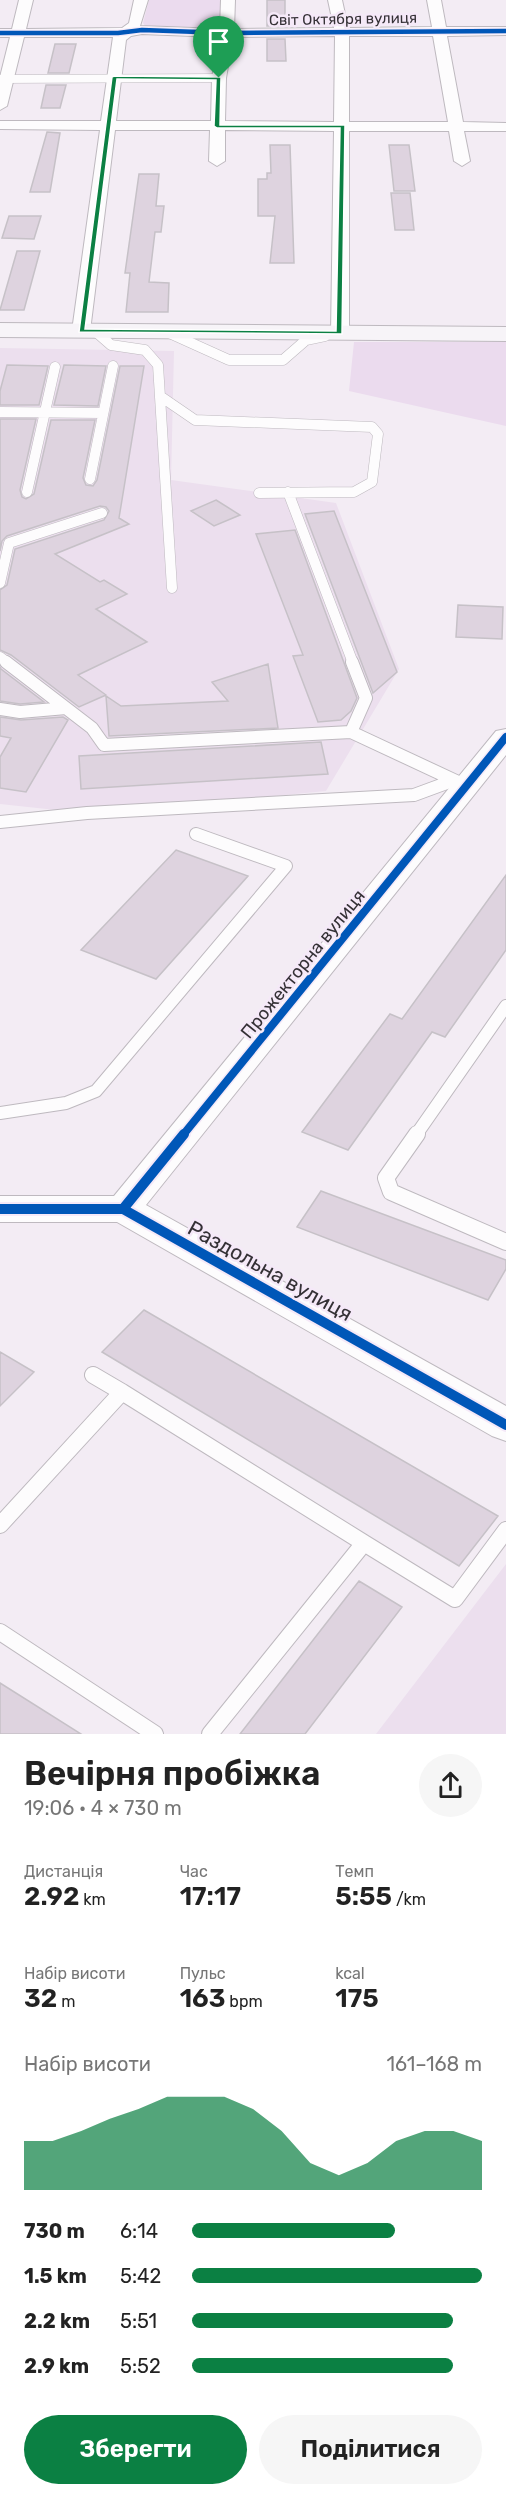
<!DOCTYPE html>
<html lang="uk">
<meta charset="utf-8">
<style>
body{margin:0;font-family:Rubik,sans-serif;background:#f6f6f6;color:#222;height:100vh;display:flex;flex-direction:column;font-size:22px;white-space:nowrap}
*{box-sizing:border-box;margin:0}
p{font-size:20px;color:#767676}
.icon{flex:none;width:33px;height:33px;fill:none;stroke:currentColor;stroke-width:2;stroke-linecap:round;stroke-linejoin:round}
.map{position:relative;height:1734px;overflow:hidden}
.panel{display:flex;flex-direction:column;background:#fff;flex:1}
.panel>*{flex:none}
.pin{position:absolute;display:grid;place-items:center;width:51px;height:51px;color:#fff;margin:-62px -26px;border-radius:50% 50% 50% 0;rotate:-45deg;box-shadow:0 0 6px #0007}
.pin .icon{rotate:45deg}
.round{display:grid;place-items:center;flex:none;width:63px;height:63px;border-radius:32px;background:#f6f6f6}
.summary{display:flex;align-items:center;justify-content:space-between;height:102px;padding:0 24px}
h1{font-size:33px;font-weight:600;line-height:45px}
.metrics{display:grid;grid-template-columns:repeat(3,1fr);gap:9px;height:102px;padding:6px 24px}
.metrics div{display:grid;align-content:center}
.metrics b{font-size:26px;font-weight:600}
.metrics small{font-size:16px;font-weight:400}
.metrics p{font-size:16px}
.chart{height:168px;padding:12px 24px}
.chart p{display:flex;justify-content:space-between}
.chart svg{width:100%;height:108px;margin-top:6px;fill:#0b8043;opacity:.7}
.button{display:flex;gap:12px;margin-top:auto;padding:12px 24px}
.button a{flex:1;height:69px;border-radius:36px;background:#0b8043;color:#fff;font-size:24px;font-weight:600;line-height:69px;text-align:center}
.button a+a{background:#f6f6f6;color:#222}
ul{padding:0 24px;list-style:none;font-size:20px}
li{display:grid;grid-template-columns:96px 72px 1fr;align-items:center;height:45px}
li i{height:15px;border-radius:8px;background:#0b8043}
.map>svg:first-child{display:block}
</style>
<div class="map">
<svg width="506" height="1734" viewBox="0 0 506 1734">
<rect width="100%" height="100%" fill="#f3ecf4"/>
<!-- built -->
<path fill="#ecdfee" d="M0,348l174,3 -3,129 165,23 63,166 -73,122 -233,23 -93,-10z
M506,1564v170h-130z"/>
<!-- green -->
<path fill="#ebdbee" d="M149,0h74l-1,29 -76,-2 -3,-4z
M354,342h152v84l-157,-35z"/>
<!-- building -->
<path fill="#ded3df" stroke="#c6c1c7" stroke-width="1.5" d="M267,0h18v26h-18z
M267,39h18l1,22h-19z
M55,44h21l-7,29h-21z
M46,85h20l-6,23h-19z
M47,132l13,1 -10,59h-20z
M270,145h20l4,118h-24l5,-47h-17v-37h9v-6h4z
M389,145h20l6,46h-21z
M139,174h20l-3,32h8l-3,26h-6l-6,50 20,1 -1,29h-42l4,-39h-5z
M391,193h19l4,37h-19z
M9,216h32l-7,23 -32,-1z
M17,251h23l-16,59h-24z
M7,365l41,1 -9,39h-39v-14z
M64,365l42,1 -8,40 -44,-1z
M120,366h24l-25,152 10,6 -74,30 45,28 4,-2 23,14 -31,15 51,33 -69,33 28,20 -27,12 -68,-52 -11,-5v-60l7,-5 8,-36 89,-29 5,-9 -3,-4 -6,-1 -93,30 -5,5 -2,10v-132h36l-16,71 2,7 4,2 8,-5 17,-74h44l-12,58 3,7 7,1 4,-6z
M216,500l24,15 -26,11 -23,-15z
M334,511l63,161 -24,21 -68,-179z
M295,530l62,168 -6,13 -10,9 -23,2 -25,-66 10,-1 -47,-121z
M458,605l45,2 -1,32 -46,-2z
M268,664l10,64 -169,8 -3,-40 15,10 107,-5 -16,-19z
M0,667l1,2 43,33 -24,2 -20,-3z
M0,717l21,3 42,-3 5,3 -42,72 -26,-4v-31l11,-19 -11,-2z
M321,742l7,32 -247,15 -2,-33z
M176,850l72,26 -92,103 -75,-29z
M506,875v75l-61,87 -13,-5 -84,118 -46,-18 88,-118 12,5z
M321,1191l185,69v9l-18,31 -191,-73z
M144,1310l354,206 -39,50 -357,-214z
M0,1352l34,20 -34,34z
M359,1581l43,26 -97,127h-65z
M0,1683l81,51h-81z"/>
<g fill="none" stroke-linecap="round" stroke-linejoin="round">
<defs>
<path id="service-far3" d="M0,79l219,-1"/>
<path id="service-far2" d="M95,331l16,14 34,5 13,15 14,223
M167,332l62,28h54l23,-20 19,-4
M160,396l35,24 177,7 6,7 -6,48 -18,10 -95,1
M0,412l103,1
M90,479l23,-113
M27,492l28,-125
M288,492l65,171
M0,583l9,-40 93,-30
M0,657l8,6"/>
<path id="service-far1" d="M6,662l86,66 12,17 247,-13
M352,662l14,36 -15,34 105,49
M0,709l20,3 46,-4
M0,822l87,-9 327,-18 38,-14
M0,1113l66,-10 30,-12 190,-225 -90,-32
M416,1135l90,-129"/>
<path id="service" d="M417,1134l-31,44 5,14 115,50
M122,1392l242,151 -154,191
M0,1525l122,-133 -29,-17
M364,1543l91,56 51,-69
M0,1632l155,102"/>
<path id="minor" d="M19,0h14l-7,29 96,-1 7,-5 5,-23h14l-8,26 80,3 1,-29h14l-1,29 100,-1 -6,-28h14l6,28 84,-1 -5,-27h14l5,27h60v8l-59,1 16,86 43,1v8h-42l6,30 -8,5 -8,-5 -5,-30h-100v202l-3,4h-12l-3,-4 3,-202 -109,-1v31l-8,5 -8,-5 1,-31h-95l-25,201 -3,4h-12l-3,-4 28,-201 -100,-1v-8h101l12,-84h-89l-17,69 -7,4v-33l10,-40h-10v-8h12zM142,34l77,3 -7,41 -1,43h-95l10,-81 5,-4zM335,36l-1,86 -109,-1 1,-43 7,-41zM349,36h84l15,86h-99z"/>
<path id="tertiary" d="M506,729v26l-360,450 360,201v35l-14,-5 -375,-214h-117v-26h114l382,-465z"/>
<path id="secondary" d="M0,323l506,4v14l-506,-4z"/>
</defs>
<!-- service-far3 casing -->
<use href="#service-far3" stroke="#beb9bf" stroke-width="9"/>
<!-- service-far2 casing -->
<use href="#service-far2" stroke="#beb9bf" stroke-width="11"/>
<!-- service-far1 casing -->
<use href="#service-far1" stroke="#beb9bf" stroke-width="14"/>
<!-- service casing -->
<use href="#service" stroke="#beb9bf" stroke-width="18"/>
<!-- minor casing -->
<use href="#minor" stroke="#beb9bf" stroke-width="2"/>
<!-- tertiary casing -->
<use href="#tertiary" stroke="#beb9bf" stroke-width="2"/>
<!-- secondary casing -->
<use href="#secondary" stroke="#beb9bf" stroke-width="2"/>
<!-- service-far3 -->
<use href="#service-far3" stroke="#fdfcfd" stroke-width="8"/>
<!-- service-far2 -->
<use href="#service-far2" stroke="#fdfcfd" stroke-width="10"/>
<!-- service-far1 -->
<use href="#service-far1" stroke="#fdfcfd" stroke-width="12"/>
<!-- service -->
<use href="#service" stroke="#fdfcfd" stroke-width="16"/>
<!-- minor -->
<use href="#minor" fill="#fdfcfd" fill-rule="evenodd"/>
<!-- tertiary -->
<use href="#tertiary" fill="#fdfcfd" fill-rule="evenodd"/>
<!-- secondary -->
<use href="#secondary" fill="#f7f4f8" fill-rule="evenodd"/>
<defs>
<path id="cycleway-far2" d="M0,33h118l24,-3 85,3 279,-2"/>
<path id="cycleway-far1" d="M183,1135l323,-398"/>
<path id="cycleway" d="M0,1209h123l383,216
M123,1209l61,-75"/>
</defs>
<!-- cycleway-far2 casing -->
<use href="#cycleway-far2" stroke="#f5e9f8" stroke-width="7"/>
<!-- cycleway-far1 casing -->
<use href="#cycleway-far1" stroke="#f5e9f8" stroke-width="11"/>
<!-- cycleway casing -->
<use href="#cycleway" stroke="#f5e9f8" stroke-width="14"/>
<!-- cycleway-far2 -->
<use href="#cycleway-far2" stroke="#0057b8" stroke-width="4.5"/>
<!-- cycleway-far1 -->
<use href="#cycleway-far1" stroke="#0057b8" stroke-width="8"/>
<!-- cycleway -->
<use href="#cycleway" stroke="#0057b8" stroke-width="10"/>
</g>
<!-- route -->
<path fill="#0b8043" stroke="#fff" stroke-width="1.5" fill-rule="evenodd" d="M114,76l107,1 -1,48h125l-3,209 -263,-2 33,-255zM117,79l99,1 -2,46 3,2h123l-4,203 -251,-2z"/>
<g text-anchor="middle" stroke-width="5" stroke-linejoin="round" paint-order="stroke">
<!-- far-street labels -->
<g font-size="15" fill="#353136" stroke="#f5e9f8">
<text transform="translate(343 19) rotate(-1)" y="5">Світ Октября вулиця</text>
</g>
<!-- street labels -->
<g font-size="18" fill="#353136" stroke="#f5e9f8">
<text transform="translate(303 964) rotate(-51)" y="6">Прожекторна вулиця</text>
</g>
<!-- near-street labels -->
<g font-size="21" fill="#353136" stroke="#f5e9f8">
<text transform="translate(270 1271) rotate(29)" y="7">Раздольна вулиця</text>
</g>
</g>
</svg>
<div class="pin" style="left:219px;top:78px;background:#1e9e55"><svg class="icon" aria-label="arrive" viewBox="0 0 24 24"><path d="M6 21V4h12l-3 4 3 4H6"/></svg></div>
</div>
<section class="panel">
<div class="summary"><div><h1>Вечірня пробіжка</h1><p>19:06 · 4 × 730 m</p></div><a class="round"><svg class="icon" aria-label="share" viewBox="0 0 24 24"><path d="M12 15V3M7 8l5-5 5 5M5 13v7h14v-7"/></svg></a></div>
<div class="metrics">
<div><p>Дистанція</p><b>2.92<small> km</small></b></div>
<div><p>Час</p><b>17:17</b></div>
<div><p>Темп</p><b>5:55<small> /km</small></b></div>
</div>
<div class="metrics">
<div><p>Набір висоти</p><b>32<small> m</small></b></div>
<div><p>Пульс</p><b>163<small> bpm</small></b></div>
<div><p>kcal</p><b>175</b></div>
</div>
<div class="chart"><p><span>Набір висоти</span>161–168 m</p>
<svg viewBox="0 0 160 44" preserveAspectRatio="none"><path d="M0 44V24L10 24L20 20L30 15L40 11L50 6L60 6L70 6L80 11L90 20L100 33L110 38L120 33L130 24L140 20L150 20L160 24V44z"/></svg>
</div>
<ul>
<li><b>730 m</b>6:14<i style="width:70%"></i></li>
<li><b>1.5 km</b>5:42<i style="width:100%"></i></li>
<li><b>2.2 km</b>5:51<i style="width:90%"></i></li>
<li><b>2.9 km</b>5:52<i style="width:90%"></i></li>
</ul>
<div class="button"><a>Зберегти</a><a>Поділитися</a></div>
</section>
